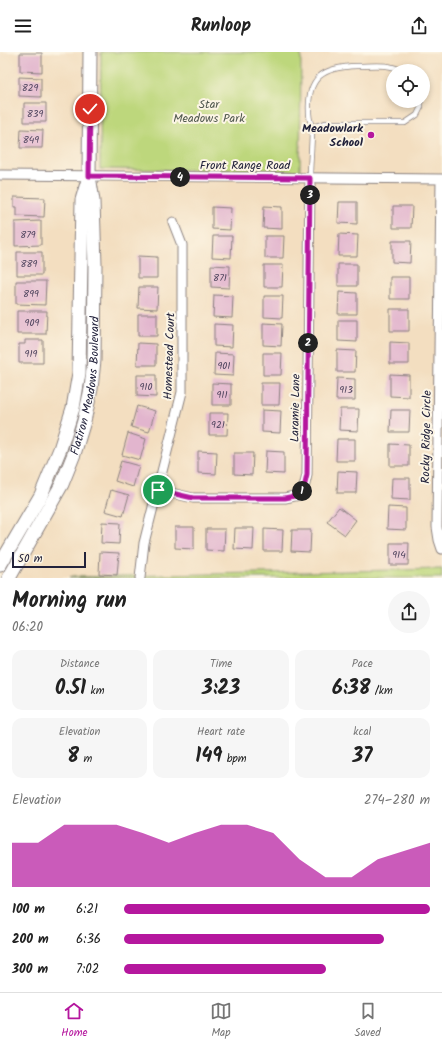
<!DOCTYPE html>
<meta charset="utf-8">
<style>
body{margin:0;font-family:Kalam,sans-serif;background:#f6f6f6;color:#222;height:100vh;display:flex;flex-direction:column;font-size:15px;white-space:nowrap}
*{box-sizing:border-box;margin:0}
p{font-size:13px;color:#767676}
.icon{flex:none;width:22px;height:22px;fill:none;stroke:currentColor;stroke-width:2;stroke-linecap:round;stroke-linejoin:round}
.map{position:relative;height:526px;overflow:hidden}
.details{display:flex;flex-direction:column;background:#fff;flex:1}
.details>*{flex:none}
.controls{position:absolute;left:386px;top:12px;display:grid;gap:8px}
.controls a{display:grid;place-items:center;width:44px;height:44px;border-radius:50%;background:#fff;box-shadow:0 2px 6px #0003;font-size:20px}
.scale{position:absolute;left:12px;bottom:10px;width:74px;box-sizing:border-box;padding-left:4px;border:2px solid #22223b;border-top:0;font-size:11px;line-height:14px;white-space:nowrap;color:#22223b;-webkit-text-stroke:3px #fcf5e5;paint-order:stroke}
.pin{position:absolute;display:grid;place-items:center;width:34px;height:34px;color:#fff;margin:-17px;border:2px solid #fff;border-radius:50%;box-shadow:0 1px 4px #0007}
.km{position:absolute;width:20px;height:20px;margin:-10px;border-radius:50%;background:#222;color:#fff;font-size:11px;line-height:20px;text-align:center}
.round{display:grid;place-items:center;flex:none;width:42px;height:42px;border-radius:21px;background:#f6f6f6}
.headline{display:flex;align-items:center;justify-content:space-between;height:68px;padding:0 12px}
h1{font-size:22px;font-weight:800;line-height:30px}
.stats{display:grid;grid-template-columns:repeat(3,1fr);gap:6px;height:68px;padding:4px 12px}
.stats div{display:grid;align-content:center;border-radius:10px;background:#f6f6f6;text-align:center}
.stats b{font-size:20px;font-weight:800}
.stats small{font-size:11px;font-weight:400}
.stats p{font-size:11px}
.chart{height:112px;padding:8px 12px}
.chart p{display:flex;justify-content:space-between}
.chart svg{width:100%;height:72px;margin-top:4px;fill:#b5179e;opacity:.7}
ul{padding:0 12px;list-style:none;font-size:13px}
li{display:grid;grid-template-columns:64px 48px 1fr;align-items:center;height:30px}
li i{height:10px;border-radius:5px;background:#b5179e}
header{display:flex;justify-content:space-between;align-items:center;height:52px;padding:0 12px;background:#fff;font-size:18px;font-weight:800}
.tab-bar{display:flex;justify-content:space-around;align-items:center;height:56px;border-top:1px solid #e0e0e0;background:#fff;font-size:11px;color:#767676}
.tab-bar a{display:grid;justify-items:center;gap:2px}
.tab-bar .current{color:#b5179e}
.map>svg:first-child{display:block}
</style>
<header><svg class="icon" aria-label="menu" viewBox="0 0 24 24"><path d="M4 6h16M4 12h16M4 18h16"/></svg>Runloop<svg class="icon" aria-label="share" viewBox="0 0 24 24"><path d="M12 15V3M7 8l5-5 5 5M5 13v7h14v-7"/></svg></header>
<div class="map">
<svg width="442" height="526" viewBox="0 0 442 526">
<rect width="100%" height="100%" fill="#fcf5e5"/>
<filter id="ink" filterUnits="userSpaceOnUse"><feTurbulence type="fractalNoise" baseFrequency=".025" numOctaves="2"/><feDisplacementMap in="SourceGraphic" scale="8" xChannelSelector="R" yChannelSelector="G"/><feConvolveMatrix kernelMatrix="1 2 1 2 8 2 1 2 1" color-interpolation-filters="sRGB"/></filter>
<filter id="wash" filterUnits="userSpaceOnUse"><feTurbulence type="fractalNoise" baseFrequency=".012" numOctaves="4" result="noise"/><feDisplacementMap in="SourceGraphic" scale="16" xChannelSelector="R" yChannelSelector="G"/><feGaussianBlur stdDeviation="0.9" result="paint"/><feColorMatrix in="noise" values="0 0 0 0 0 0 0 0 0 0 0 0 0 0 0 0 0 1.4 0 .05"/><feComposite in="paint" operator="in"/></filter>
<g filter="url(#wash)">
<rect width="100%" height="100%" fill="#f3dec0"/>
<!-- green -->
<path fill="#bdd77c" stroke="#707c5c" d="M101,0h200l-1,119 -200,-2z
M442,517v9h-373l3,-1z"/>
<g id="blocks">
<!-- building -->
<path fill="#e2b5ce" d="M20,1h22v19l-22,-1z
M19,25l22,1v19l-22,-1z
M24,51h22v19h-22z
M21,77l22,1 -1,18h-22z
M14,145l31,1 -1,19 -27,-1v-9h-3z
M339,150h18v22l-19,-1z
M264,154l18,1v22l-19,-1z
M393,154h19l-1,22h-18z
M212,155l19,1 -1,22 -18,-1z
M41,169v24l-26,1v-24z
M339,182l19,1 -1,21h-19z
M213,184h19l-1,22 -19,-1z
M265,184h19l-1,22h-18z
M392,189h19l-1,22 -18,-1z
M17,200h25v23h-25z
M138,204l19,1v21h-19z
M338,212h19v22h-19z
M211,213l19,1 -1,22 -18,-1z
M264,213h19l-1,22h-18z
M390,225h19v22h-19z
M16,229h30l-1,24 -29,-1z
M139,235h19l-1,22 -19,-1z
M339,240l18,1v21h-19z
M214,243l19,1 -1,22 -19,-1z
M264,244h19l-1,22 -18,-1z
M390,257h19v22h-19z
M17,259h30l-1,23h-29z
M138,262h19v22h-19z
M338,268h19v22l-19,-1z
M263,271l19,1 -1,22 -18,-1z
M214,272l19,1 -1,22 -18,-1z
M25,288h18v23h-24v-19h6z
M390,290l19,1v21h-19z
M138,291l18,1v21h-19z
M337,298l19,1 -1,21h-18z
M215,301l19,1 -1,22 -19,-1z
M263,301h19l-1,22h-18z
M390,322l19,1v22l-19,-1z
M137,323h19v22l-19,-1z
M337,326l18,1v21h-19z
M212,331l19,1v21h-19z
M261,331h19l-1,22h-18z
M137,354l18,5 -6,21 -18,-5z
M340,357h19l-1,22 -19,-1z
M262,358l19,1 -1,22 -18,-1z
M391,358h19l-1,22h-19z
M209,361h19l-1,22h-18z
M128,381l18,6 -6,21 -18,-5z
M337,387h18v22h-19z
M390,392l19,1v21h-19z
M198,399l19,1 -1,22 -18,-1z
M266,399l18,1v22l-19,-1z
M234,401h19l-1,22 -18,-1z
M121,409l18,5 -6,21 -18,-6z
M338,419l19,1 -1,21h-19z
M392,426h18v22l-19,-1z
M111,438l18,5 -6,21 -18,-5z
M339,455l17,13 -11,15 -18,-13z
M388,455l18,1v22l-19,-1z
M102,470l18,1 -1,21 -18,-1z
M175,475h19v22l-19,-1z
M235,476h19l-1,22 -19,-1z
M206,477h19l-1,22 -18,-1z
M264,477l19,1 -1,21h-18z
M292,478h19l-1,22 -19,-1z
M390,491h19l-1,22h-18z
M100,500l19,1 -2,22 -18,-1z"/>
</g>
</g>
<g filter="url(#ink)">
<use href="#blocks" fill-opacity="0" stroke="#8a807e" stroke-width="1"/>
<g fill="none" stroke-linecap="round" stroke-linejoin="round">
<defs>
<path id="lane" d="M312,75l14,-4h79l12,-8 4,-8v-6
M310,126c0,-17 2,-33 2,-50 -1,-5 -3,-9 -3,-15 -2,-36 14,-46 48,-47 15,0 32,-3 45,5"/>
<path id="street" d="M0,123l442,4
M441,127l-4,348 2,13 3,9
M158,438l35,8h92l14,-3 5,-7 3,-13 3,-297
M140,526l4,-35 38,-151v-147l-9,-23"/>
<g id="secondary">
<path d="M0,513l41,-70 19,-46 13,-41 6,-35 3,-173 6,-20"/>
<path id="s1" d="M9,526l53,-94 12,-30 10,-33 7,-32 3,-29 1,-95 -2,-64 -4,-25 1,-124"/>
</g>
</defs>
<!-- lane casing -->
<use href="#lane" stroke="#8a807e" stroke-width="6"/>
<!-- street casing -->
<use href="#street" stroke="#8a807e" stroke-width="11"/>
<!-- secondary casing -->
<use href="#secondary" stroke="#8a807e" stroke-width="15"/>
<!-- lane -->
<use href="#lane" stroke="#fff" stroke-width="4.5"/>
<!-- street -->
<use href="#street" stroke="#fff" stroke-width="9"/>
<!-- secondary -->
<use href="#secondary" stroke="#fff" stroke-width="13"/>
</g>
</g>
<g fill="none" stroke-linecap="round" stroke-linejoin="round" filter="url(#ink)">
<defs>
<path id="route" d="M90,57l-1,67 221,2 -3,297 -3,13 -5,7 -14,3h-92l-35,-8"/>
</defs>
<!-- route casing -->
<use href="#route" stroke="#fff" stroke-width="8"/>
<!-- route -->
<use href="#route" stroke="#b5179e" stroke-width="5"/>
</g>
<!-- markers -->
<circle fill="#b5179e" stroke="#fcf5e5" stroke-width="1.5" cx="371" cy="83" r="4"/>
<g text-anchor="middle" stroke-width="4" stroke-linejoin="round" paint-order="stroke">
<!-- number labels -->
<g font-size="10" fill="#524760">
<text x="30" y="39">829</text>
<text x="35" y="65">839</text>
<text x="31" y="91">849</text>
<text x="28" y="186">879</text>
<text x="29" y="215">889</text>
<text x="220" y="229">871</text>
<text x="31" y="245">899</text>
<text x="32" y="274">909</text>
<text x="31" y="305">919</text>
<text x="224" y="317">901</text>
<text x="146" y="338">910</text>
<text x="346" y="341">913</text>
<text x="222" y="346">911</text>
<text x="218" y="376">921</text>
<text x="399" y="506">914</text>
</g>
<!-- park labels -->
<g font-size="12" fill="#50584e" stroke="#fcf5e5">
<text x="209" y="56">Star<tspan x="209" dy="14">Meadows Park</tspan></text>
</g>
<!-- poi labels -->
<g font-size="12" font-weight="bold" fill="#22223b" stroke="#fcf5e5" text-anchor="end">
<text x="363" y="80">Meadowlark<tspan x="363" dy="14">School</tspan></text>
</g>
<!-- street labels -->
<g font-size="12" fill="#22223b" stroke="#fcf5e5">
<text x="245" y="117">Front Range Road</text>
<text transform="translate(169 304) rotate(-88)" y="4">Homestead Court</text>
<text dy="4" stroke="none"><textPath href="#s1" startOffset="210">Flatiron Meadows Boulevard</textPath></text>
<text transform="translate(295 356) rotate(-89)" y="4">Laramie Lane</text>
<text transform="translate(426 385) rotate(-89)" y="4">Rocky Ridge Circle</text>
</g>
</g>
</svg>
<div class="controls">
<a><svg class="icon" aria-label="locate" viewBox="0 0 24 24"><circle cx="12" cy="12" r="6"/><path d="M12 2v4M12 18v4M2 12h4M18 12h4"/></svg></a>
</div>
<div class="scale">50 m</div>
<div class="pin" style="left:158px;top:438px;background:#1e9e55"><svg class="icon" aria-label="arrive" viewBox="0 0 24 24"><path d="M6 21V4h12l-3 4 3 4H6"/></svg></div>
<div class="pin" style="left:90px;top:57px;background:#d93025"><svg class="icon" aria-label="check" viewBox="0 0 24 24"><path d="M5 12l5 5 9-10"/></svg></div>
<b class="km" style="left:302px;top:439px">1</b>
<b class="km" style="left:308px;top:291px">2</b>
<b class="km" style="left:310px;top:143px">3</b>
<b class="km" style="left:180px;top:125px">4</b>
</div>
<section class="details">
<div class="headline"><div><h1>Morning run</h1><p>06:20</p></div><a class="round"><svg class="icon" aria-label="share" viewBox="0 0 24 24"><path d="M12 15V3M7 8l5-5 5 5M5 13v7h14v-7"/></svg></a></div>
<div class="stats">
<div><p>Distance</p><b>0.51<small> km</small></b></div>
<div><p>Time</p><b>3:23</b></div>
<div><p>Pace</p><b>6:38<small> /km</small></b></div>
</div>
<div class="stats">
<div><p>Elevation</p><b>8<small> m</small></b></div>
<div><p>Heart rate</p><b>149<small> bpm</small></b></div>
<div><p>kcal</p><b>37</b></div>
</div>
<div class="chart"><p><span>Elevation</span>274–280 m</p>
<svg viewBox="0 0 160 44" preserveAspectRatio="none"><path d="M0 44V17L10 17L20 6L30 6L40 6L50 11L60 17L70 11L80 6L90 6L100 11L110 27L120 38L130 38L140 27L150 22L160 17V44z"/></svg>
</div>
<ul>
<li><b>100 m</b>6:21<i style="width:100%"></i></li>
<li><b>200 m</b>6:36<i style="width:85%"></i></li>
<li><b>300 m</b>7:02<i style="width:66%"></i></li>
</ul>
</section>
<nav class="tab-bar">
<a class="current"><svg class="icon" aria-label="home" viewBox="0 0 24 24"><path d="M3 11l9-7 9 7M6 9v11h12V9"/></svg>Home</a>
<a><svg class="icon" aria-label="map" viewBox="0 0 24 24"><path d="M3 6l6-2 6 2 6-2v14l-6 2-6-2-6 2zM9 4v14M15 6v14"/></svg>Map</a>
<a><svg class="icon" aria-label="saved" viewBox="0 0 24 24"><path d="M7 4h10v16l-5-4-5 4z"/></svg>Saved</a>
</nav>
